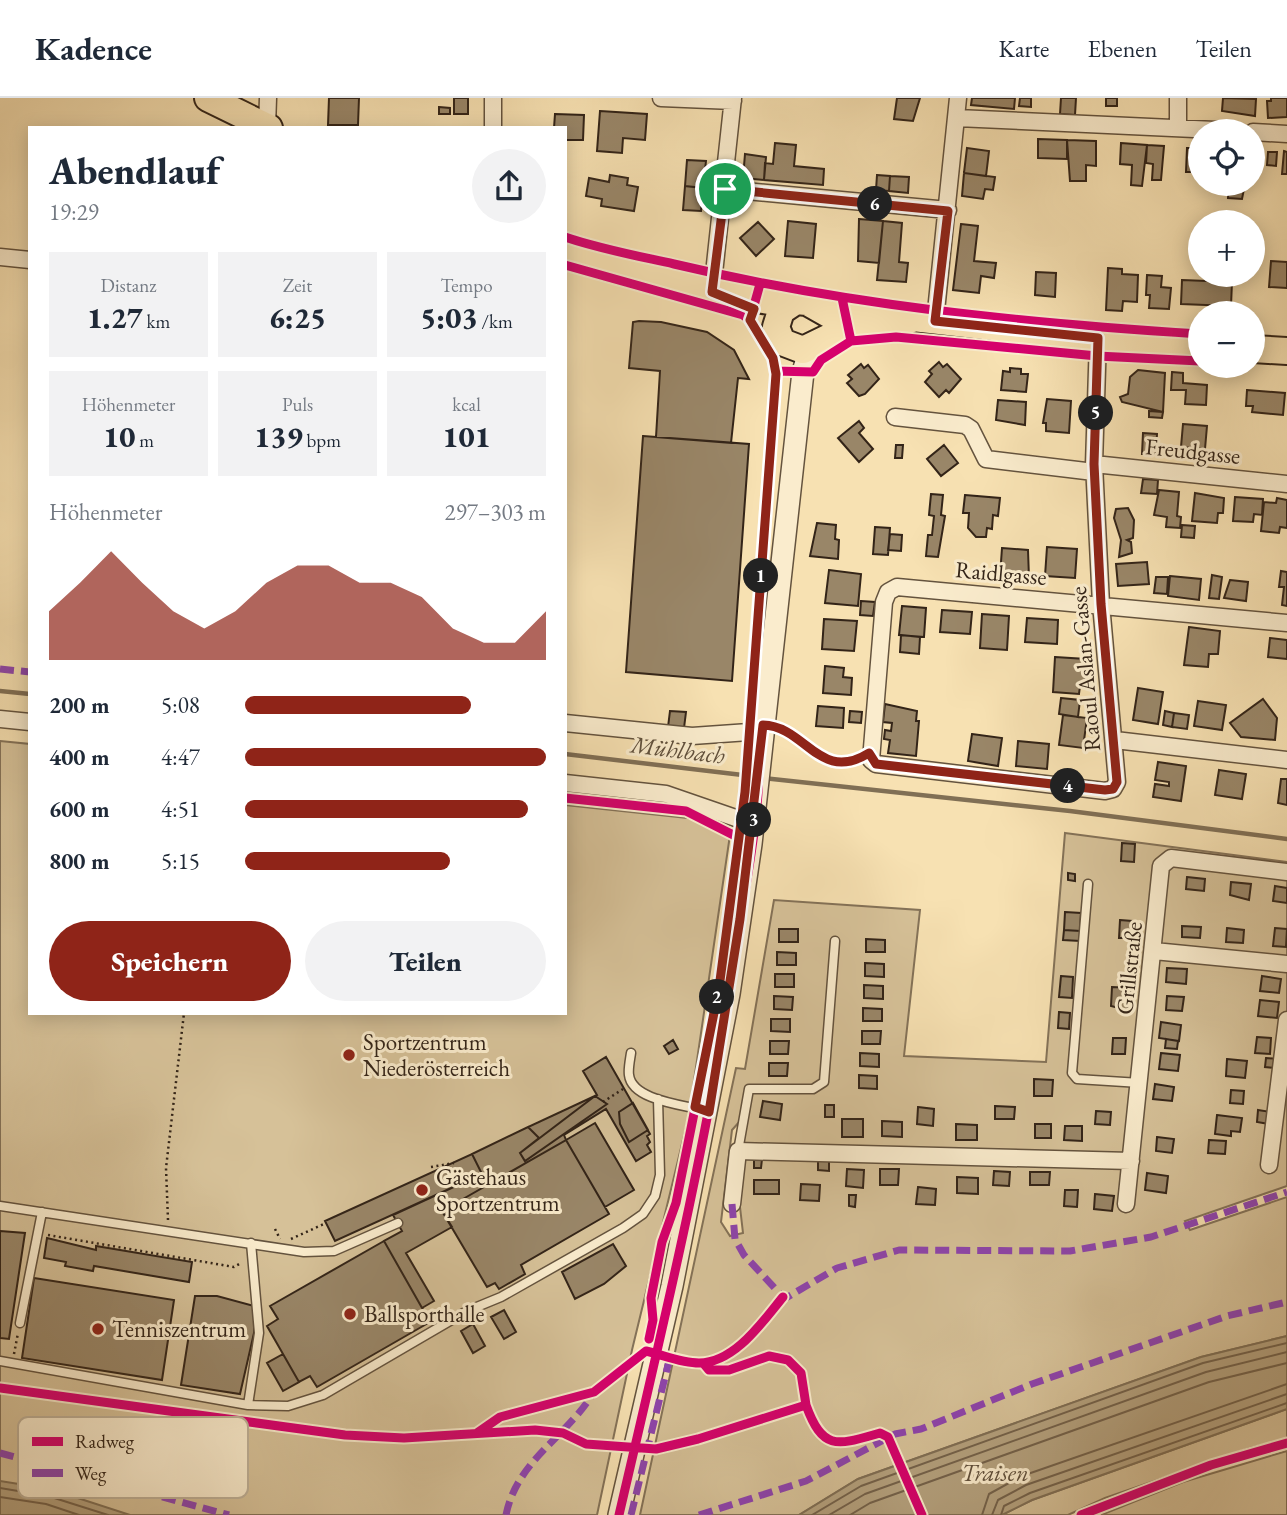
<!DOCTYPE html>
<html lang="de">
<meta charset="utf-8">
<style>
body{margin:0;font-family:"EB Garamond",serif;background:#f2f2f3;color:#1f2937;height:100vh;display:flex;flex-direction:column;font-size:26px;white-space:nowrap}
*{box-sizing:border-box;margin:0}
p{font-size:23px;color:#747a83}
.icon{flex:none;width:38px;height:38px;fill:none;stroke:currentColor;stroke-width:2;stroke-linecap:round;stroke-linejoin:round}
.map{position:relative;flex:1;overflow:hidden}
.details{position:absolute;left:28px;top:28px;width:539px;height:889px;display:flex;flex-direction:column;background:#fff;border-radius:0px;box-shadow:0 4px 18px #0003}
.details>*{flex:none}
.tools{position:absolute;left:1188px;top:21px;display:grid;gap:14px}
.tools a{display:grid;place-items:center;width:77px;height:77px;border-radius:50%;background:#fff;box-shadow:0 4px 18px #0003;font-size:35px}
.pin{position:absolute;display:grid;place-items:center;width:60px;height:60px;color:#fff;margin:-30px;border:4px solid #fff;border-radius:50%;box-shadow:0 2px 7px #0007}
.km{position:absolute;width:35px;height:35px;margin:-18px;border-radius:50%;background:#222;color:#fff;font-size:19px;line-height:35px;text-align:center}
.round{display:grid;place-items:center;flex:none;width:74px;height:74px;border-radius:37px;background:#f2f2f3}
.summary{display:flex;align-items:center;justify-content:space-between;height:119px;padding:0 21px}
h1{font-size:38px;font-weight:800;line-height:52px}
.metrics{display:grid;grid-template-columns:repeat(3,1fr);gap:10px;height:119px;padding:7px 21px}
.metrics div{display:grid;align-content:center;border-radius:0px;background:#f2f2f3;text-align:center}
.metrics b{font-size:30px;font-weight:800}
.metrics small{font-size:19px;font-weight:400}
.metrics p{font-size:19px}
.chart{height:196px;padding:14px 21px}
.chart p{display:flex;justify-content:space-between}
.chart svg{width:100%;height:126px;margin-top:7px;fill:#8f2418;opacity:.7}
.action{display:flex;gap:14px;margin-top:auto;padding:14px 21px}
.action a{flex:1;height:80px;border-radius:42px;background:#8f2418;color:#fff;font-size:28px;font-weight:800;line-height:80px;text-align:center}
.action a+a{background:#f2f2f3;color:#1f2937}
ul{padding:0 21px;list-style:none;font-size:23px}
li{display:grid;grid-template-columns:112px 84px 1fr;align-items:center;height:52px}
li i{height:18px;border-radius:9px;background:#8f2418}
header{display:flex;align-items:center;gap:42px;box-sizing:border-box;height:98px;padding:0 35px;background:#fff;border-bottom:2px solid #e0e1e3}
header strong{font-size:33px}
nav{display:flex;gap:38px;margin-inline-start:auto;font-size:24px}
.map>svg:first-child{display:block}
</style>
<header>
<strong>Kadence</strong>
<nav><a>Karte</a><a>Ebenen</a><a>Teilen</a></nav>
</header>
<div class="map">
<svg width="1287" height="1417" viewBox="0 0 1287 1417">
<rect width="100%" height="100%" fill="#f7e1b2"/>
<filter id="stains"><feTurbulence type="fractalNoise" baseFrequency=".00286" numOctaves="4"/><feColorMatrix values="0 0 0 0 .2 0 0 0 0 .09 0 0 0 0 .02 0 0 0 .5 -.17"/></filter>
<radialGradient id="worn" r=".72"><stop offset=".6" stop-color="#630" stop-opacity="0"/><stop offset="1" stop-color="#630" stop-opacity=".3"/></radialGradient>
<!-- green -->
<path fill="#d6c198" stroke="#847258" stroke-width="2" fill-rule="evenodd" d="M0,643l30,3v269h535v-208l132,14 33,16 -41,280 -57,235 -35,165h-597z
M1065,735l222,29v324l-102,35 5,9 97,-33v139l-86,21 -343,122 -59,36h-159l96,-447 9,1 29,-169 146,10 -16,146 142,6zM741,1022l-1,87 3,26 -13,3 -9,-14 11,-92z
M1287,1311v30l-37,9 -145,50 -37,17h-66l30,-15z
M1287,1353v64h-186l82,-33z"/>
<!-- water -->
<path fill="#b4a17e" stroke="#806f55" stroke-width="2" d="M1287,1238v73l-255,91 -30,15h-203l59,-36 343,-122z
M0,1383l50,8 80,26h-130z"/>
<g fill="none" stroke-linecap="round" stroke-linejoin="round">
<!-- shore -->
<path stroke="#74624b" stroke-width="2" d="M0,1390l48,8 60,19
M0,1399l46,7 33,11
M812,1417l49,-29 342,-123 84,-20
M829,1417l36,-21 341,-122 81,-20
M850,1417l20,-12 339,-121 78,-19
M982,1417l7,-21 33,-18 265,-92
M992,1417l6,-15 28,-15 261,-91
M1001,1417l3,-9 26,-13 257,-90"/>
<!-- stream -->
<path stroke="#806f55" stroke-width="4.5" d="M0,593l30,3
M565,656l186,22
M763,680l307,33 217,28"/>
</g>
<!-- building -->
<path fill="#998668" stroke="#332418" stroke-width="2" d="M329,0h30l-1,27h-30z
M454,0h14v16h-14z
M897,0h23l-7,23 -19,-2z
M972,0h43l-1,11 -43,-4z
M1020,0h11v9l-12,-1z
M1061,0h15l-1,17 -15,-1z
M1106,0h11v8h-11z
M1223,0l33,1 -1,17 -33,-5z
M1271,0h16v19l-19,1 -1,-17h4z
M439,9l11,1v6h-11z
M600,13l47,3 -2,26 -22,-2 -1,15 -25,-2z
M555,16l29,1 -1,25h-18v-12h-11z
M1038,41l29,1v19l-29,-1z
M1067,42l29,1v25l-10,-1v16h-16z
M775,45l21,2 -2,21 30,3 -1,16 -59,-5 1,-17 8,1z
M1121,45l26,2 -5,41 -11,-1 1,-20 -12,-1z
M1147,47l17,1 -3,34h-9l1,-16 -7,-1z
M967,50l22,3 -3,25 -22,-3z
M1187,50h13v24h-14z
M1253,53h5v15h-5z
M1284,53l3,1v22h-5z
M1268,54h9l-1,14 -9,-1z
M745,56l21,3 -2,23 -21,-2z
M687,62l19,1 -3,27 -18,-2z
M964,75l31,4 -2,13 -8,-1 -2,10 -21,-3z
M610,77l18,3 -1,7 11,2 -4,24 -33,-5 1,-7 -16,-3 3,-18 20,4z
M877,77l13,1 -1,15 -13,-1z
M890,78l19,1 -1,16 -19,-2z
M1229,86h16l-3,15 -14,-1z
M685,88l18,2 -2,23 -18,-1z
M859,121l24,2 -4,42 -21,-2z
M788,123l28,3 -3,34 -28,-2z
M883,123l19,2 -3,39 9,1 -2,19 -29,-2z
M758,124l16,17 -18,17 -16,-18z
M961,126l17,2 -4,35 22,2 -2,15 -13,-2 -2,17 -26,-3z
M1271,163l16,1v26l-18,-1z
M1108,170l14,1v5l16,1 -1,27 -14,-1 -1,10 -16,-1z
M1036,174l20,1 -1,24 -20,-2z
M1147,177l15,1 -1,11 10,1 -2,21 -20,-1 1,-13h-4z
M1182,182l50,2 -1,24 -50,-2z
M639,223l22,1 46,10 27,18 15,29 -11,-1 -7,65 -75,-6 4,-66 -31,-3 4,-46z
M939,264l4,5 4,-3 14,15 -12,14 -3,-3 -7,7 -14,-15 7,-8 -3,-3z
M861,266l3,4 4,-3 11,14 -14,15 -6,2 -12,-13 5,-4 -4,-4z
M1010,270l11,1v5h7l-2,18 -25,-2 2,-19 7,1z
M1138,272l27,3 -2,39 -41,-10 -2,-5 8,-3 2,-17z
M1172,274l11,1v10l24,2 -1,20 -21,-1 1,-14h-15z
M1247,292l38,3 -2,22 -31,-3 1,-6h-7z
M1047,301l24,2 -2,32 -23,-2v-8h-3z
M998,302l28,2 -1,23 -29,-5z
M1149,313l14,1 -1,6 -13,-1z
M859,323l5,7 -5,5 14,16 -14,13 -21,-24z
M1183,326l24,2 -2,23 -24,-2z
M1143,335l14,1 -1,20h-14z
M643,338l106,8 -17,237 -106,-9z
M896,347h7l-1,13h-7z
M944,347l14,18 -17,13 -14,-17z
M1143,381l15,1 -1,14 -16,-1z
M1159,392l20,2 -2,24 4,1 -1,11 -14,-1 1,-10 -13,-2z
M1195,395l29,5 -1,15h-5l-1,10 -25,-2z
M931,396l12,1 -2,20 4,1 -7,41 -12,-1 2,-21h4l2,-19 -5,-1z
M965,397l35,3 -2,18 -5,-1 -1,14 -5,-1 -1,9h-10l-8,-9 1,-15h-6z
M1235,399l28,2 -1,16 -8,-1 -1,8 -20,-1z
M1277,400l10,2v28l-7,-1 -1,6 -18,-2 3,-29 12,1z
M1128,410l6,12 -1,18 -6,2 4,2 1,11 -13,4 2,-17 -7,-22 2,-9z
M817,425l19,2 -1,14 4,1 -1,19 -28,-3z
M1182,427l13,1 -1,12 -13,-1z
M875,429l15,1 -2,27 -15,-1z
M890,436l12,1 -1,16 -13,-1z
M1047,449l30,2 -2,29 -30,-2z
M1002,450l26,2 1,28 -29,-2z
M1147,464l2,22 -31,2 -2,-22z
M829,472l32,4 -3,32 -33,-3z
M1281,473l6,1v34l-5,-1 2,-18h-5z
M1212,477l10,2 -3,22 -10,-1z
M1170,478l31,3 -2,21 -31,-4z
M1156,479h12l-1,17 -13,-1z
M1230,482l18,2 -2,19 -22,-3z
M861,503l14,1 -2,14 -13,-1z
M902,508l24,2 -2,29 -25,-2z
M942,512l30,2 -2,22 -30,-2z
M982,516l27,2 -2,34 -27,-2z
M1027,520l31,2 -1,24 -32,-2z
M824,521l33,2 -3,30 -32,-2z
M1189,529l31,4 -2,23h-9l-1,13 -24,-2z
M901,537l19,2 -1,17 -19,-2z
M1270,540l17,2v19l-19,-2z
M1055,559l31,2 -1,27h-5l-1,8 -26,-2z
M825,568l19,2 -1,9 9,1 -1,17 -28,-2z
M1138,590l25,4 -5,32 -25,-4z
M1061,600l19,2 -2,17 -19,-3z
M1263,601l14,19 -2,22 -34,-3 -11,-14z
M1198,603l28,4 -4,25 -28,-4z
M885,606l32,7 -1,10h3l-3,35 -28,-3 2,-13 -6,-1 1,-9 6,1 1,-8 -9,-1z
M818,608l26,2 -1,20 -27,-2z
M670,613l16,1 -2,16 -16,-1z
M850,613l12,1 -1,11 -12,-1z
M1165,613l9,2 -2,14 -9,-2z
M1174,615l15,2 -2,14 -15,-2z
M1063,617l24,3 -4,30 -24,-3z
M972,636l30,4 -4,28 -30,-5z
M1018,643l31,3 -2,25 -31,-3z
M1158,664l28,4 -5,35 -28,-4 2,-13 14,2v-4l-14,-2z
M1219,672l27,4 -4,25 -27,-4z
M1281,681h6v26l-9,-2z
M1122,745l13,1 -1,18 -13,-1z
M1068,775l7,1v7l-7,-1z
M1187,779l18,2 -1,12 -18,-2z
M1231,784l20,2 -2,16 -19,-5z
M1275,788l12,2v15l-14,-2z
M1065,814l16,1 -1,18 -16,-1z
M1120,822l12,1 -1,17h-12z
M1182,828l19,1 -1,11 -18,-1z
M1227,830l17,2 -1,13 -17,-1z
M1275,830l12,1 -1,18 -13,-1z
M779,831h19v13h-19z
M1064,832l16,1v10l-17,-1z
M866,841l19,1v12h-19z
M777,854l19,1v12h-19z
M865,865l19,1v13l-19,-1z
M1167,870l20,1 -1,15 -20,-2z
M775,876h19v13h-19z
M1061,878l12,1 -1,21 -13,-1z
M1262,878l19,3 -2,14 -19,-2z
M864,887l19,1v13l-19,-1z
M1112,889l19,1 -4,22 -16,-4z
M774,898l19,1 -1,13 -18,-1z
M1167,898l17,1 -2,14 -16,-1z
M1260,902l19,2 -2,16 -19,-2z
M863,910l19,1v12h-19z
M1059,914l11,1 -1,16 -11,-1z
M771,921h19v13l-19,-1z
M1161,924l20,3 -2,16 -20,-3z
M862,933h19l-1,13h-18z
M1257,939l14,1 -1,16 -15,-1z
M1113,940h13l-1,16h-13z
M1166,941l12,2 -1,8 -12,-1z
M673,942l5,9 -9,5 -5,-8z
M770,943h19l-1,13h-18z
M860,955l19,1v13l-19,-1z
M1161,955l19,2 -2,16 -19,-2z
M606,959l44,77 -3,2 3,6 -3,3 4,7 -15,9 -30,-52 -42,26 2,5 -40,23 -6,-10 19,-15 -11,-11 69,-32 -14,-24z
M1266,960l11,1 -1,9 -11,-1z
M1227,961l20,2 -2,17 -19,-2z
M769,965h19l-1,13h-18z
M859,977l18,1v13l-18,-1z
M1034,981l19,1 -1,16h-18z
M1155,986l19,3 -2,14 -19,-2z
M1231,992l13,1 -1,13 -13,-1z
M595,998l12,8 -82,57 -5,-8z
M763,1003l19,3 -2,16 -20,-3z
M633,1005l15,27 -19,12 -9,-18 -1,-12z
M825,1007h9v12h-9z
M995,1008l20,1 -1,12h-19z
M918,1009l16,2 -1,17 -16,-2z
M1258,1012l13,2 -2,12 -12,-2z
M1096,1013l15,1 -1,13 -15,-1z
M1217,1017l25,3 -2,14 -9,-1v5l-16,-2z
M842,1021h21v18h-21z
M882,1023l20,1v15l-20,-1z
M595,1025l39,67 -29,17 -39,-67z
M956,1026l21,1v15h-21z
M1035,1026h16v14h-16z
M1065,1028h17v15l-18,-1z
M528,1029l11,11 -19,15 6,10 -84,48 10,16 -46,26 28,48 -12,7 -38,-67 18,-10 -9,-16 89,-41 -10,-20z
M1157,1039l17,2 -2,14 -16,-2z
M566,1042l43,74 -88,51 4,9 -26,15 -4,-6 -8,4 -45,-76z
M1209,1042l17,1 -1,13 -17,-1z
M472,1056l10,20 -147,67 -10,-20z
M754,1060l8,1 -1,9h-7z
M818,1061h11v12l-11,-1z
M847,1071l17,1 -1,18 -17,-2z
M880,1071h19l-1,16h-18z
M994,1073l16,1 -1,14 -16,-1z
M1030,1074h20l-1,13h-19z
M1147,1075l21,3 -2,17 -21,-3z
M957,1079l21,1v16l-21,-1z
M754,1082h25v14h-25z
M801,1086l19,1 -1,16 -19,-1z
M918,1089l18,2 -1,16 -19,-1z
M1065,1092h13l-1,17 -13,-1z
M1095,1096l19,2 -2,15 -18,-2z
M849,1097h7l-1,12 -6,-1z
M0,1133l25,2 -16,106 -9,-1z
M47,1140l49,12v-4l96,16 -3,20 -95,-16 -1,5 -28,-5 1,-4 -22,-4z
M384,1143l46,81 -113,65 -7,-11 -11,6 -32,-56 11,-7 -8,-13z
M613,1146l13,22 -22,18 -29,15 -13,-27z
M34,1180l140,22 -12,80 -140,-22z
M195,1198h22l37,10v27l-14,61 -59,-9z
M504,1212l12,22 -12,7 -13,-22z
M473,1226l12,22 -12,7 -12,-22z
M283,1256l16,28 -16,9 -16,-28z"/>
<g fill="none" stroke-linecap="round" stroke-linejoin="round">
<defs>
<path id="service" d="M1088,786l-16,189 5,6 63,4
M631,955c-1,7 -3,16 -2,22 3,26 57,30 77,36
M738,1053l11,-62h64l11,-7 11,-141
M0,1108l304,46 30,-1 64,-28
M20,1225l22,-111
M0,1263l248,44 40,1 35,-11 144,-84 34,-14 122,-69 20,-14 12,-18 5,-21 -2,-76
M248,1307l11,-72 -8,-90"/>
<path id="minor" d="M661,0l72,3
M1178,0v30
M957,20l280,13
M267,29l1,-29
M493,30v-30
M1253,34l34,2
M725,91l223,21
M0,159l30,3
M712,194l21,-194
M935,223l23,-223
M1098,240l-4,126 7,140 16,178 -4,7 -8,2 -229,-27 -5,-4 13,-158 4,-10 9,-5 390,36
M895,319l70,8 6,4 15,30 108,13
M1094,366l193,20
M0,621l30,3
M565,625l127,13 71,-5
M1115,642l172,20
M565,685l101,11 87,30
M1154,853l133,13
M1269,1067l18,-145
M732,1106l6,-53 393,10
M1126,1106l35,-338 10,-8 116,14"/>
<path id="tertiary" d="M619,1417l53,-229 57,-292 22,-150 52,-472 7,-24"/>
<path id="primary" d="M208,0l61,30
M565,153l147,41 76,12
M913,221l-75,14 -35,17 -21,-8 -6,-15 5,-16 15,-10 11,1 23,13 48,-1 176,20 146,12
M1253,251l34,2"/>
</defs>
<!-- service casing -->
<use href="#service" stroke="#64533e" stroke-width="11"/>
<!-- minor casing -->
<use href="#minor" stroke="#64533e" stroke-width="19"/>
<!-- tertiary casing -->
<use href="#tertiary" stroke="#64533e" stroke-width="24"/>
<!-- primary casing -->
<use href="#primary" stroke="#332418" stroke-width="30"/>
<!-- path -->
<path stroke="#332418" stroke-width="2.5" stroke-dasharray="2 3.5" stroke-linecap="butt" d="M781,630l41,32 35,1
M603,1004l20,-13
M431,1069l23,-4
M168,1122l-2,-52 18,-155
M275,1131l5,10
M48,1137l186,32 7,-4
M291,1141l35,-16
M14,1256l4,-21"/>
<!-- service -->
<use href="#service" stroke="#faeccd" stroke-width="8"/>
<!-- minor -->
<use href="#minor" stroke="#faeccd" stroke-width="16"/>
<!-- tertiary -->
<use href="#tertiary" stroke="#faeccd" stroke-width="21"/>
<!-- primary -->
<use href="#primary" stroke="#f7e1b2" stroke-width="26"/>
<!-- quiet -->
<path stroke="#8e44ad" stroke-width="7" stroke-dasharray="14 7" stroke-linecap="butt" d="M0,571l30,3
M732,1106l3,35 9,16 39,42
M779,1204l58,-34 62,-18 171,1 81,-14 136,-45
M0,1355l229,62
M506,1417c11,-55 60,-77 88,-123
M631,1417l39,-158
M699,1417l107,-34 89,-47 26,-5 111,-45 195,-68 60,-14"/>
<defs>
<path id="cycleway" d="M565,139c35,12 73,19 109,27 173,41 349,59 526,70
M565,167l178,50 7,5
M851,243l45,-4 201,19 103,5
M775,273l38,1 8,-12 30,-19 -9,-43
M565,700l121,13 65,33
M649,1241l4,-19 -2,-22 11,-56 14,-39 42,-209
M704,1266l5,6h20l40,-14 19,4 13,13 5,32
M0,1290l345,47 59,3 131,-8 28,3 23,11 70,5 42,-10 108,-34c17,47 32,40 74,28l8,4 34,78
M477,1335l23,-16 94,-25 52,-41c17,4 36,12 53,12 36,0 64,-42 84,-66
M619,1417c44,-189 90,-379 118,-572 8,-58 22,-119 22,-179 0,-15 -11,-27 -10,-45l27,-345 -3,-16 -23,-38 10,-36
M1081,1417l130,-50 76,-22"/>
</defs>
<!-- cycleway casing -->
<use href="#cycleway" stroke="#faeccd" stroke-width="13"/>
<!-- cycleway -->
<use href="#cycleway" stroke="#d6006c" stroke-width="9"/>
</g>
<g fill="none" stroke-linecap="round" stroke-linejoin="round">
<defs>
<path id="route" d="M725,91l223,22 -13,110 163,17 -4,126 7,140 16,178 -4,7 -8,1 -229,-26 -7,-11c-50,31 -63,-27 -106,-28l-23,194 -31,193 -14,-5 24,-119 26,-196 31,-418 -3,-16 -23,-38 4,-11 -42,-17z"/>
</defs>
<!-- route casing -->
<use href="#route" stroke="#fff" stroke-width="14"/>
<!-- route -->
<use href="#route" stroke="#8f2418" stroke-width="9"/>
</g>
<!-- markers -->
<g fill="#8f2418" stroke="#faeccd" stroke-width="2.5">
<circle cx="349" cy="957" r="7"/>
<circle cx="422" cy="1092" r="7"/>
<circle cx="350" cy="1216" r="7"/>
<circle cx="98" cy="1231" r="7"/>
</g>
<g text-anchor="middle" stroke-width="6" stroke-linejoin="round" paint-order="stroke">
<!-- street labels -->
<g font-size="23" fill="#332418" stroke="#faeccd">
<text transform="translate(1193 353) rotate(6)" y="8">Freudgasse</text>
<text transform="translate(1001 475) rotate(5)" y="8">Raidlgasse</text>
<text transform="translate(1085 571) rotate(-95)" y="8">Raoul Aslan-Gasse</text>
<text transform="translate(1129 870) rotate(-84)" y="8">Grillstraße</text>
</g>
<!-- poi labels -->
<g font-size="23" fill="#332418" stroke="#faeccd" text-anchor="start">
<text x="363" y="952">Sportzentrum<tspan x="363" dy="26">Niederösterreich</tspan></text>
<text x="436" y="1087">Gästehaus<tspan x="436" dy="26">Sportzentrum</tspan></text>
<text x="364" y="1224">Ballsporthalle</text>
<text x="112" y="1239">Tenniszentrum</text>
</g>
<!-- water labels -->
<g font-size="24" font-style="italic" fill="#60503c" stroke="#faeccd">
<text transform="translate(678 652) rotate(7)" y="8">Mühlbach</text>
<text x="995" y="1383">Traisen</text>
</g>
</g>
<!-- legend -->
<rect x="18" y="1319" width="230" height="81" rx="10" fill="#faeccd" stroke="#beb097" stroke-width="2"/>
<rect x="32" y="1339" width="31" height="9" fill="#d6006c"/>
<rect x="32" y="1371" width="31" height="8" fill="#8e44ad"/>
<g font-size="19" fill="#332418">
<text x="75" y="1350">Radweg</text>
<text x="75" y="1382">Weg</text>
</g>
<rect width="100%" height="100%" filter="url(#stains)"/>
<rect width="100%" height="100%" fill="url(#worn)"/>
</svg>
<div class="tools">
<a><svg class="icon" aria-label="locate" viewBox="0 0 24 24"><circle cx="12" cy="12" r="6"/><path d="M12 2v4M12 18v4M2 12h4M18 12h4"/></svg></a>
<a>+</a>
<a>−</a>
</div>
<div class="pin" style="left:725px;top:91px;background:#1e9e55"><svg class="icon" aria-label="arrive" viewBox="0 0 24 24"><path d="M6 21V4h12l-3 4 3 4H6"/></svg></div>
<b class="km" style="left:761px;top:478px">1</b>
<b class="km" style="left:717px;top:899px">2</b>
<b class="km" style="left:754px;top:722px">3</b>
<b class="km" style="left:1068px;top:688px">4</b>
<b class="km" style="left:1096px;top:315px">5</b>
<b class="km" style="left:875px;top:106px">6</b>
<section class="details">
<div class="summary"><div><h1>Abendlauf</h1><p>19:29</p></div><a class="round"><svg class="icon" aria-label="share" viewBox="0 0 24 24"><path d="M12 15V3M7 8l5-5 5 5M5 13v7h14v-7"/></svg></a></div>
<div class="metrics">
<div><p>Distanz</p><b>1.27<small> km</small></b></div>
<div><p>Zeit</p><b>6:25</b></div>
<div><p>Tempo</p><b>5:03<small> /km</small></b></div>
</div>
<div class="metrics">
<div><p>Höhenmeter</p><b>10<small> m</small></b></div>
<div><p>Puls</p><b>139<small> bpm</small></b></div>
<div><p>kcal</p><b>101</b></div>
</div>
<div class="chart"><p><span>Höhenmeter</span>297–303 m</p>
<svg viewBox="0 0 160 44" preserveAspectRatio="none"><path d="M0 44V27L10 17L20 6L30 17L40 27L50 33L60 27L70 17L80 11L90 11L100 17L110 17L120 22L130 33L140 38L150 38L160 27V44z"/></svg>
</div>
<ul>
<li><b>200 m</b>5:08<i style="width:75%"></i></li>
<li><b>400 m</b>4:47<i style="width:100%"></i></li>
<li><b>600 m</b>4:51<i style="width:94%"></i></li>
<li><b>800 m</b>5:15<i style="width:68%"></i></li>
</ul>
<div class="action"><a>Speichern</a><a>Teilen</a></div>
</section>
</div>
